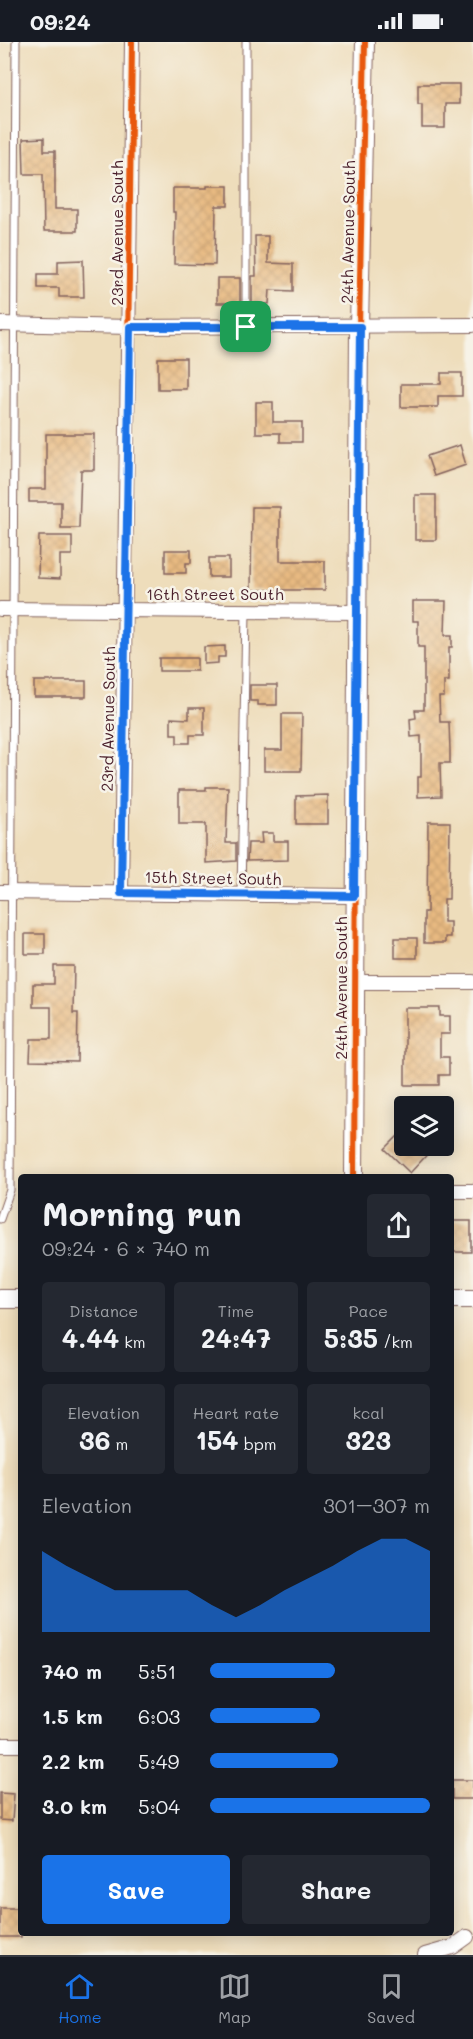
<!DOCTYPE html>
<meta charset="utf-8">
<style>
body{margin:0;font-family:Mali,sans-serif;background:#242831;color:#f1f3f6;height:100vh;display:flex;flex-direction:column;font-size:22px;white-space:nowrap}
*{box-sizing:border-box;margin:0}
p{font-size:20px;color:#9ea1a6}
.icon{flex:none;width:33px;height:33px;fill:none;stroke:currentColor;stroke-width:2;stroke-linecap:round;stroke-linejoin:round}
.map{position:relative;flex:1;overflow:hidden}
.sheet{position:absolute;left:18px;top:1132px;width:436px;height:762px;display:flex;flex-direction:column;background:#171b24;border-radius:6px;box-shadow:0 3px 15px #0003}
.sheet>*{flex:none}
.buttons{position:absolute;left:394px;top:1054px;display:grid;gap:12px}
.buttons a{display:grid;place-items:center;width:60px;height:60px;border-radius:6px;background:#171b24;box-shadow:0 3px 15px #0003;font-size:30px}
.pin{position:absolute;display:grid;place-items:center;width:51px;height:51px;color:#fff;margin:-26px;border-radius:12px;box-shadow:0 3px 9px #0006}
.round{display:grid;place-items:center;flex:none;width:63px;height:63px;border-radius:6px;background:#242831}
.overview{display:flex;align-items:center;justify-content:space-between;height:102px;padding:0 24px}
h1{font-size:33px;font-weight:700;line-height:45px}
.stats{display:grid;grid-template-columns:repeat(3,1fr);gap:9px;height:102px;padding:6px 24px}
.stats div{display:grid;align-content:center;border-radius:6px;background:#242831;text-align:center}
.stats b{font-size:26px;font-weight:700}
.stats small{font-size:16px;font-weight:400}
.stats p{font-size:16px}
.chart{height:168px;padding:12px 24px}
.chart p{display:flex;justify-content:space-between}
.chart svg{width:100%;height:108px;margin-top:6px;fill:#1a73e8;opacity:.7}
.button{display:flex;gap:12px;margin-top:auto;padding:12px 24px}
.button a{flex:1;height:69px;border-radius:6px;background:#1a73e8;color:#fff;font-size:24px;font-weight:700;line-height:69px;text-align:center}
.button a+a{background:#242831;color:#f1f3f6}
ul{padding:0 24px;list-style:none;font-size:20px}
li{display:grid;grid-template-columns:96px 72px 1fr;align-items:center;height:45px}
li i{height:15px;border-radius:8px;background:#1a73e8}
.status{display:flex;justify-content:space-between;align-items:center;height:42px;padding:0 30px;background:#171b24;direction:ltr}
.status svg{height:16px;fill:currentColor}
.menu{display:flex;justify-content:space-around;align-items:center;height:84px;border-top:2px solid #363941;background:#171b24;font-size:16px;color:#9ea1a6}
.menu a{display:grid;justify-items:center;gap:3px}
.menu .active{color:#1a73e8}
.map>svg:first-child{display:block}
</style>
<div class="status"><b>09:24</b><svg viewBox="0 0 49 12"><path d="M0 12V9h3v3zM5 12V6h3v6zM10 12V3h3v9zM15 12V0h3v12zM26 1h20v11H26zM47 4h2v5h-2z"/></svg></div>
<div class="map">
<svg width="473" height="1913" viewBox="0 0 473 1913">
<defs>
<pattern id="building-cross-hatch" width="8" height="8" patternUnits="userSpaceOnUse" patternTransform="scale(1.5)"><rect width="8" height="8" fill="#e8ba81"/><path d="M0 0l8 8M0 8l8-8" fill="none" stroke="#c89f70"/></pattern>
</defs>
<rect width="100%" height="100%" fill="#f7f3e8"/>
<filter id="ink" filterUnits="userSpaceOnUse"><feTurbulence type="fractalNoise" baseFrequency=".0167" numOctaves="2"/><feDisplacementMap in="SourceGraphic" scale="12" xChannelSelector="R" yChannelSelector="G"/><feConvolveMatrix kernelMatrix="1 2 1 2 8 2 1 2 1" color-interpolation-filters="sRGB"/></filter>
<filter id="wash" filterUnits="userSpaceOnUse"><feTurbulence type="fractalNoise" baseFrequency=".008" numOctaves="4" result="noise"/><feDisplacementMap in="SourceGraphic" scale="24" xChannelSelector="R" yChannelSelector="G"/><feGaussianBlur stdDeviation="1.35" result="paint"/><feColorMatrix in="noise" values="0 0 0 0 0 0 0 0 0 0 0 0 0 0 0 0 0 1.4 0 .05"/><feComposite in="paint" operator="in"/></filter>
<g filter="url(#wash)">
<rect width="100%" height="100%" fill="#edb"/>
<g id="blocks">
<!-- building -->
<path fill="url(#building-cross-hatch)" d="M418,42h41v20h-14v24h-23v-24h-4z
M44,96v13h11v58h22v22h-33l-1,-57h-19l-1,-35z
M207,144h21v20h-12l-1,59 -41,-1 1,-52h-2v-24h34z
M255,194h13v27l25,1v27l-23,-1 -1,14 -17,-1v-27h4z
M83,218l1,37h-25v-9h-21v-14h20v-13z
M217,236h23v25h-23z
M158,316h28v31h-28z
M441,331h21v23h-24v11h-37v-23h40z
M256,360h17v20h29v20h-22v-9h-24z
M46,392h48v36h-13l-2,58h-18v-26h-32v-13h17z
M460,403l6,20 -32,11 -7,-20z
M415,453h21v45h-21z
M252,465h28v54h45v29h-74z
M39,494h33v19h-12v24l-22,-1z
M165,508h26v13h-5v10h-21z
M209,516h20v19h-20z
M413,559h33l-1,34h7v12h-3v34h-5v16h-5l1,25h9l1,28v13h-10l1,33 -23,1v-20h3v-41l-10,1 -1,-18 6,-1 -1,-8h9v-63h-6v-26h-5z
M225,604v11h-7v6l-14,1v-17z
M159,616h38v13h-38z
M34,639h52v16h-52z
M250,643h27v20h-19v-4h-8z
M189,666h15v27h-14v8h-13v-9h-6v-16l18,1z
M282,672h20l-1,57h-37v-21h18z
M206,745h22l-2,56h10v18l-30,2v-39h-27v-34h27z
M328,753v29h-32v-28z
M428,780h22l-1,77h-5v23h6v15h-5v6h-21v-31h3z
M261,791h12v8h15v19l-41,1 1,-18h14z
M25,892h20v20h-20z
M395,896h22v20h-22z
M54,924h20l-1,47h5l-1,49 -47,-1 1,-22h20v-32h-18v-23h21z
M405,966h35v8h10v18h-10v23h9v18h-10v10h-34z
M405,1087v17h30l-25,27 -25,-24z
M452,1179h19v31h-19z
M452,1738h21v19h-21z
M0,1751l14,1 -2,27 -12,-1z
M0,1866h21v29h-21z"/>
</g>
</g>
<g filter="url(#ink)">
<use href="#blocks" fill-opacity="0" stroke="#83625d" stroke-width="1.5"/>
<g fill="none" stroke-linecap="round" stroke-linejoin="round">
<defs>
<path id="service" d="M246,285v-285
M241,853l5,-284
M0,1177l10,-29 6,-1148"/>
<path id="minor" d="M0,282l130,3 343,-2
M0,567l357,3
M0,850l354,4
M121,851l11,-851
M355,940h118
M452,1149h21
M0,1703h21
M425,1913l28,-8 14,-10"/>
<path id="tertiary" d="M354,1136l5,-851 6,-285
M0,1257h21
M452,1257h21"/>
</defs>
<!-- service casing -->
<use href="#service" stroke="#83625d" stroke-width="9"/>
<!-- minor casing -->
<use href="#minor" stroke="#83625d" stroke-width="16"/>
<!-- tertiary casing -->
<use href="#tertiary" stroke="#83625d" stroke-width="20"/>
<!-- service -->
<use href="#service" stroke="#fff" stroke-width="7"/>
<!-- minor -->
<use href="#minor" stroke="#fff" stroke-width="14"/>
<!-- tertiary -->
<use href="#tertiary" stroke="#fff" stroke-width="18"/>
<defs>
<path id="cycleway" d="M121,851l11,-851
M354,1136l5,-851 6,-285"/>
</defs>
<!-- cycleway casing -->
<use href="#cycleway" stroke="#f7f3e8" stroke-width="10"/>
<!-- cycleway -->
<use href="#cycleway" stroke="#e8590c" stroke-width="6"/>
</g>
</g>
<g fill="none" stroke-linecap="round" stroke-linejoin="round" filter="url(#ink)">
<defs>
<path id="route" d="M130,285h230l-6,569 -233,-3z"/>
</defs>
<!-- route casing -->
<use href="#route" stroke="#fff" stroke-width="12"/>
<!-- route -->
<use href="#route" stroke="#1a73e8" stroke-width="8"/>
</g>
<g text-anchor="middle" stroke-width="5" stroke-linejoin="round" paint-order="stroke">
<!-- street labels -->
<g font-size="16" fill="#4a1f2b" stroke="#f7f3e8">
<text transform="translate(348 190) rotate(-89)" y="6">24th Avenue South</text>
<text transform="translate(117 191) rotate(-90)" y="6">23rd Avenue South</text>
<text x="215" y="558">16th Street South</text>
<text transform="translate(108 677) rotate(-89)" y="6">23rd Avenue South</text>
<text transform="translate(213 836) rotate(1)" y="6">15th Street South</text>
<text transform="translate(341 946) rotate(-90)" y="6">24th Avenue South</text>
</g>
</g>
</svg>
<div class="buttons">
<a><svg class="icon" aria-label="layers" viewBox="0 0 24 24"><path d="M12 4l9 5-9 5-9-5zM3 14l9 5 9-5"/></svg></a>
</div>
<div class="pin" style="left:246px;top:285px;background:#1e9e55"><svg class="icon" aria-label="arrive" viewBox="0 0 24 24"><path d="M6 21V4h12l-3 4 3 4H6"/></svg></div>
<section class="sheet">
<div class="overview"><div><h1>Morning run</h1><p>09:24 · 6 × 740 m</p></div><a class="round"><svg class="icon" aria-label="share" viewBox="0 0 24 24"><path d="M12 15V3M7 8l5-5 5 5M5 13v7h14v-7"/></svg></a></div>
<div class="stats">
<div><p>Distance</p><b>4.44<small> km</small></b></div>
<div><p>Time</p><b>24:47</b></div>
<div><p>Pace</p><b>5:35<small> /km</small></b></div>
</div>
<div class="stats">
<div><p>Elevation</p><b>36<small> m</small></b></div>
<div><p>Heart rate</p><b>154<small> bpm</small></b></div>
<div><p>kcal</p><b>323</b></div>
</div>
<div class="chart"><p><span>Elevation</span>301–307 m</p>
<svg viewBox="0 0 160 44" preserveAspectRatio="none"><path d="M0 44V11L10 17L20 22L30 27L40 27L50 27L60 27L70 33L80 38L90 33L100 27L110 22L120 17L130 11L140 6L150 6L160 11V44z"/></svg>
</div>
<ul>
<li><b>740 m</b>5:51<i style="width:57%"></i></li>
<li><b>1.5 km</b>6:03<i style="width:50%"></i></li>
<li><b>2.2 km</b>5:49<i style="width:58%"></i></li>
<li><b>3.0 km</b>5:04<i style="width:100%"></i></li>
</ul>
<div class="button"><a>Save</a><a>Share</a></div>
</section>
</div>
<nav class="menu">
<a class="active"><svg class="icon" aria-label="home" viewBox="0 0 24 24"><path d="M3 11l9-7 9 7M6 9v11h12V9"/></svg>Home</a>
<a><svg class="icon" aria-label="map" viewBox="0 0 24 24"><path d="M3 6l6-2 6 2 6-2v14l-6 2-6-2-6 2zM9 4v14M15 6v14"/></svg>Map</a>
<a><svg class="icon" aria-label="saved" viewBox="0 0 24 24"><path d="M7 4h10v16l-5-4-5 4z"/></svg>Saved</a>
</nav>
